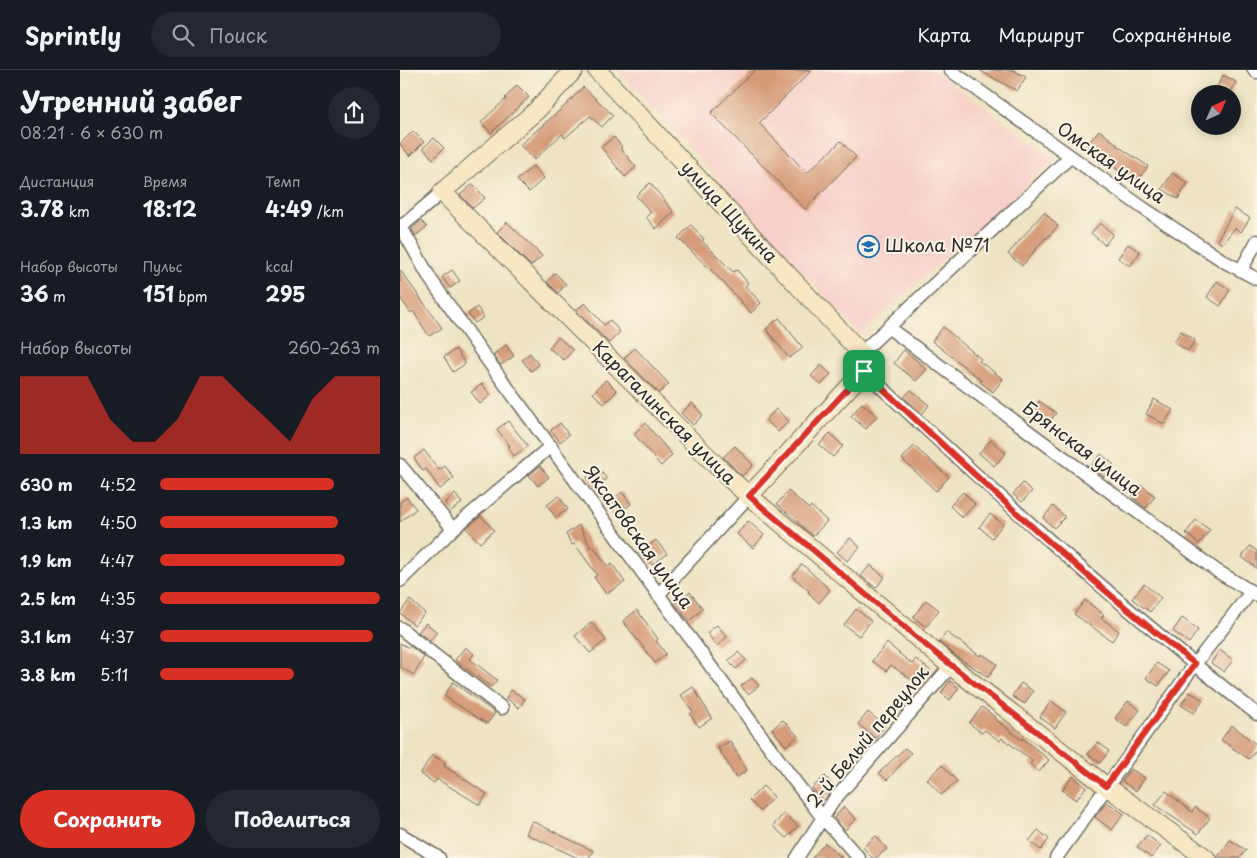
<!DOCTYPE html>
<html lang="ru">
<meta charset="utf-8">
<style>
body{margin:0;font-family:"Playpen Sans",sans-serif;background:#242831;color:#f1f3f6;height:100vh;display:flex;flex-direction:column;font-size:19px;white-space:nowrap}
*{box-sizing:border-box;margin:0}
p{font-size:16px;color:#9ea1a6}
.icon{flex:none;width:28px;height:28px;fill:none;stroke:currentColor;stroke-width:2;stroke-linecap:round;stroke-linejoin:round}
.map{position:relative;flex:1;overflow:hidden}
.panel{display:flex;flex-direction:column;background:#171b24;width:400px}
.panel>*{flex:none}
.needle{width:32px;rotate:45deg}
.buttons{position:absolute;left:791px;top:15px;display:grid;gap:10px}
.buttons a{display:grid;place-items:center;width:50px;height:50px;border-radius:50%;background:#171b24;box-shadow:0 2px 12px #0003;font-size:25px}
.pin{position:absolute;display:grid;place-items:center;width:42px;height:42px;color:#fff;margin:-21px;border-radius:10px;box-shadow:0 2px 8px #0006}
.round{display:grid;place-items:center;flex:none;width:52px;height:52px;border-radius:26px;background:#242831}
.overview{display:flex;align-items:center;justify-content:space-between;height:85px;padding:0 20px}
h1{font-size:28px;font-weight:700;line-height:38px}
.stats{display:grid;grid-template-columns:repeat(3,1fr);gap:8px;height:85px;padding:5px 20px}
.stats div{display:grid;align-content:center}
.stats b{font-size:21px;font-weight:700}
.stats small{font-size:14px;font-weight:400}
.stats p{font-size:14px}
.chart{height:140px;padding:10px 20px}
.chart p{display:flex;justify-content:space-between}
.chart svg{width:100%;height:90px;margin-top:5px;fill:#d93025;opacity:.7}
.button{display:flex;gap:10px;margin-top:auto;padding:10px 20px}
.button a{flex:1;height:58px;border-radius:30px;background:#d93025;color:#fff;font-size:20px;font-weight:700;line-height:58px;text-align:center}
.button a+a{background:#242831;color:#f1f3f6}
ul{padding:0 20px;list-style:none;font-size:16px}
li{display:grid;grid-template-columns:80px 60px 1fr;align-items:center;height:38px}
li i{height:12px;border-radius:6px;background:#d93025}
header{display:flex;align-items:center;gap:30px;box-sizing:border-box;height:70px;padding:0 25px;background:#171b24;border-bottom:1px solid #363941}
header strong{font-size:24px}
nav{display:flex;gap:28px;margin-inline-start:auto;font-size:18px}
.search{width:350px;height:45px;background:#242831;display:flex;align-items:center;gap:12px;box-sizing:border-box;padding:0 18px;border-radius:28px;color:#9ea1a6;font-size:19px}
main{display:flex;flex:1;min-height:0}
.map>svg:first-child{display:block}
</style>
<header>
<strong>Sprintly</strong>
<div class="search"><svg class="icon" aria-label="search" viewBox="0 0 24 24"><circle cx="10" cy="10" r="6"/><path d="M15 15l6 6"/></svg>Поиск</div>
<nav><a>Карта</a><a>Маршрут</a><a>Сохранённые</a></nav>
</header>
<main>
<section class="panel">
<div class="overview"><div><h1>Утренний забег</h1><p>08:21 · 6 × 630 m</p></div><a class="round"><svg class="icon" aria-label="share" viewBox="0 0 24 24"><path d="M12 15V3M7 8l5-5 5 5M5 13v7h14v-7"/></svg></a></div>
<div class="stats">
<div><p>Дистанция</p><b>3.78<small> km</small></b></div>
<div><p>Время</p><b>18:12</b></div>
<div><p>Темп</p><b>4:49<small> /km</small></b></div>
</div>
<div class="stats">
<div><p>Набор высоты</p><b>36<small> m</small></b></div>
<div><p>Пульс</p><b>151<small> bpm</small></b></div>
<div><p>kcal</p><b>295</b></div>
</div>
<div class="chart"><p><span>Набор высоты</span>260–263 m</p>
<svg viewBox="0 0 160 44" preserveAspectRatio="none"><path d="M0 44V6L10 6L20 6L30 6L40 27L50 38L60 38L70 27L80 6L90 6L100 17L110 27L120 38L130 17L140 6L150 6L160 6V44z"/></svg>
</div>
<ul>
<li><b>630 m</b>4:52<i style="width:79%"></i></li>
<li><b>1.3 km</b>4:50<i style="width:81%"></i></li>
<li><b>1.9 km</b>4:47<i style="width:84%"></i></li>
<li><b>2.5 km</b>4:35<i style="width:100%"></i></li>
<li><b>3.1 km</b>4:37<i style="width:97%"></i></li>
<li><b>3.8 km</b>5:11<i style="width:61%"></i></li>
</ul>
<div class="button"><a>Сохранить</a><a>Поделиться</a></div>
</section>
<div class="map">
<svg width="857" height="788" viewBox="0 0 857 788">
<rect width="100%" height="100%" fill="#fcf5e5"/>
<filter id="ink" filterUnits="userSpaceOnUse"><feTurbulence type="fractalNoise" baseFrequency=".02" numOctaves="2"/><feDisplacementMap in="SourceGraphic" scale="10" xChannelSelector="R" yChannelSelector="G"/><feConvolveMatrix kernelMatrix="1 2 1 2 8 2 1 2 1" color-interpolation-filters="sRGB"/></filter>
<filter id="wash" filterUnits="userSpaceOnUse"><feTurbulence type="fractalNoise" baseFrequency=".0096" numOctaves="4" result="noise"/><feDisplacementMap in="SourceGraphic" scale="20" xChannelSelector="R" yChannelSelector="G"/><feGaussianBlur stdDeviation="1.12" result="paint"/><feColorMatrix in="noise" values="0 0 0 0 0 0 0 0 0 0 0 0 0 0 0 0 0 1.4 0 .05"/><feComposite in="paint" operator="in"/></filter>
<g filter="url(#wash)">
<rect width="100%" height="100%" fill="#eee3c3"/>
<!-- built -->
<path fill="#f7d0c9" d="M218,0h315l123,89 -196,175z"/>
<g id="blocks">
<!-- building -->
<path fill="#d69b78" d="M355,0h57l-53,53 48,50 34,-32 15,16 -51,52 -94,-96z
M579,0h34l13,7 -9,14z
M823,5l13,7 -6,12 -13,-7z
M117,15l12,12 -38,36 -10,-11 25,-23 -1,-1z
M183,17l30,28 -11,12 -12,-11 -25,22 -3,-4 -28,26 -14,-15 47,-41z
M699,60l18,14 -1,1 32,21 -13,19 -18,-11 2,-3 -32,-26z
M13,61l11,11 -14,14 -10,-12z
M214,67l8,10 -2,1 16,19 -11,10 -24,-30z
M34,68l10,10 -11,11 -10,-11z
M133,96l11,12 -15,14 -12,-12z
M772,103l16,10 -10,16 -16,-10z
M250,113l24,29 -18,17 -10,-12 5,-5 -15,-16z
M73,114l12,14 -12,10 -13,-13z
M835,139l15,9 -9,14 -6,-4 -13,16 -5,-4z
M644,142l14,14 -12,13 -1,-1 -23,28 -14,-12z
M21,151l6,6 -12,9 -3,-7z
M107,152l35,34 -11,10 -34,-34z
M700,153l13,11 -8,11 -14,-12z
M291,155l13,14 -2,2 31,31 4,-2 11,13 -3,3 16,17 -10,10 -28,-31 -45,-44z
M728,174l12,8 -10,14 -12,-8z
M0,200l42,58 -13,8 -16,-25 -2,2 -11,-15z
M52,200l8,11 -10,7 -8,-11z
M155,203l11,11 -8,9 -11,-11z
M817,211l13,9 -10,16 -13,-9z
M185,233l19,22 6,-5 10,12 -11,11 -33,-33z
M77,237l7,10 -9,6 -7,-9z
M379,248l24,30 -14,10 -23,-29z
M543,257l38,32 -2,2 24,18 -10,13 -13,-10 1,-2 -49,-39z
M781,261l14,9 -7,11 -14,-9z
M158,267l15,13 -9,10 -15,-12z
M106,275l8,11 -13,9 -8,-10z
M235,278l34,36 -10,9 -35,-35z
M56,279l9,15 -12,8 -9,-15z
M504,280l23,19 -11,12 -22,-18z
M130,283l9,12 -8,6 -9,-11z
M421,295l10,9 -10,11 -10,-9z
M206,310l11,11 -13,13 -11,-11z
M82,314l9,11 -11,9 -9,-12z
M511,320l18,15 -7,9 -18,-17z
M754,329l19,11 -9,14 -18,-10z
M639,331l17,12 -10,14 -17,-11z
M292,333l11,12 -10,10 -12,-12z
M462,333l15,13 -11,13 -15,-13z
M376,339l13,12 -11,11 -12,-12z
M108,351l20,25 -14,10 -6,-9 2,-1 -13,-17z
M160,353l9,12 -9,7 -9,-12z
M245,353l27,32 -11,11 -27,-32z
M430,363l13,13 -10,11 -14,-12z
M591,370l15,13 -12,13 -15,-13z
M335,376l18,19 -11,11 -19,-19z
M514,376l35,31 -13,14 -34,-32z
M24,380l15,20 6,-4 9,12 -14,11 -14,-20 -3,2 -9,-13z
M701,384l13,11 -10,12 -13,-11z
M140,396l9,11 -11,9 -9,-11z
M198,398l9,11 -11,9 -9,-11z
M623,413l9,8 -10,11 -9,-8z
M741,415l14,11 -9,12 -14,-11z
M388,421l21,18 2,-3 16,15 -14,15 -36,-32z
M222,422l9,12 -14,10 -9,-11z
M563,422l12,12 -13,14 -12,-12z
M55,424l7,9 -11,8 -6,-8z
M159,426l9,13 -12,9 -9,-13z
M7,427l9,12 -16,13v-20z
M653,436l12,11 -11,11 -11,-10z
M590,444l13,10 -11,14 -13,-11z
M81,446l13,14 -14,13 -14,-15z
M796,450l14,10 -11,14 -13,-11z
M348,451l16,14 -11,13 -16,-14z
M179,455l12,23 2,-2 15,21 4,-3 13,18 -19,12 -12,-17 3,-2 -22,-31 -3,1 -6,-11z
M450,468l10,9 -13,14 -10,-9z
M256,470l11,14 -15,11 -11,-14z
M850,476l7,5v18l-15,-12z
M402,494l28,26 -11,13 -11,-11 1,-1 -17,-15z
M470,495l15,12 -9,11 -15,-12z
M744,514l17,14 -11,14 -18,-13z
M290,522l13,17 -14,12 -14,-17z
M10,530l15,13 -11,12 -14,-12z
M526,530l13,10 -13,17 -13,-10z
M685,530l19,15 -3,3 18,13 -7,10 -38,-27z
M456,539l15,12 -12,15 -15,-11z
M237,540l21,29 -2,2 10,13 -11,9 -32,-42z
M782,548l16,12 -9,13 -16,-12z
M191,552l15,18 -16,13 -15,-17z
M26,553l11,9 -7,9 -12,-9z
M317,555l10,12 -10,9 -10,-13z
M546,562l34,24 2,-2 15,10 -9,13 -31,-20 -18,-15z
M0,573l9,5 1,-2 14,11 -10,18 -14,-8z
M487,573l25,21 4,-5 15,12 -11,15 -29,-21 -5,6 -14,-10z
M65,577l9,7 -4,5 27,21 -6,7 -36,-27z
M820,580l13,10 -9,12 -13,-9z
M338,582l8,8 -10,9 -8,-8z
M757,593l12,8 -11,15 -12,-8z
M352,608l7,8 -11,8 -7,-8z
M550,611l9,7 -9,12 -9,-7z
M53,612l42,31 -8,11 -43,-28z
M621,613l12,8 -8,13 -13,-8z
M293,617l19,31 -13,9 -9,-13 3,-2 -12,-17z
M111,620l14,9 -6,9 -13,-10z
M790,622l13,8 -9,13 -13,-8z
M651,631l15,11 -11,16 -15,-11z
M728,631l12,9 -14,17 -11,-9z
M582,637l13,10 -1,1 28,22 1,-2 26,22 -10,12 -9,-8 3,-3 -31,-23 -2,3 -15,-11 -3,3 -13,-10z
M468,642l17,14 -10,12 -17,-14z
M383,650l15,16 -12,10 -14,-17z
M832,655l25,20v4l-8,10 -28,-19z
M330,671l17,29 -11,8 -18,-30z
M698,672l11,9 -9,12 -12,-9z
M505,678l6,5 -24,27 -8,-7z
M32,685l14,8 -2,3 43,28 -7,11 -43,-26 -3,4 -14,-9z
M542,695l15,16 -16,14 -14,-16z
M731,699l14,9 -9,13 -14,-10z
M425,706l9,11 -11,14 -11,-13z
M673,706l13,11 -10,13 -14,-10z
M363,716l11,11 -14,14 -11,-11z
M766,721l26,21 3,-5 15,11 -12,16 -43,-29z
M707,732l17,12 -12,16 -17,-13z
M444,737l12,12 -11,11 -11,-12z
M384,743l14,13 -12,12 -13,-12z
M132,751l61,30 -4,7h-11l-52,-24z
M638,760l11,9 -8,11 -12,-9z
M747,765l14,11 -10,12 -14,-11z
M476,766l11,13 -11,9h-4l-9,-11z
M830,770l16,10 -6,8h-23z
M425,773l17,15h-30z"/>
</g>
</g>
<g filter="url(#ink)">
<use href="#blocks" fill-opacity="0" stroke="#6f6b60" stroke-width="1"/>
<g fill="none" stroke-linecap="round" stroke-linejoin="round">
<defs>
<path id="street" d="M550,0l193,138 82,54 32,17
M854,0l3,2
M0,155l31,55 57,81 302,414 32,42 37,41
M0,158l42,-36
M841,200l16,-29
M489,258l328,243 40,24
M461,283l209,-196
M464,301c127,119 256,236 393,343
M0,395l53,64
M0,511l53,-52 98,-83
M258,525l91,-99
M0,558l102,80
M0,764l39,24
M397,788l37,-58 117,-134
M656,788l139,-194 56,-72"/>
<path id="secondary" d="M174,0l-37,40 -95,82 286,285 21,19 202,170 155,120 100,72
M197,0l264,283 3,18 -115,125"/>
</defs>
<!-- street casing -->
<use href="#street" stroke="#6f6b60" stroke-width="15"/>
<!-- secondary casing -->
<use href="#secondary" stroke="#6f6b60" stroke-width="20"/>
<!-- street -->
<use href="#street" stroke="#fff" stroke-width="12"/>
<!-- secondary -->
<use href="#secondary" stroke="#f7e8c3" stroke-width="18"/>
</g>
</g>
<g fill="none" stroke-linecap="round" stroke-linejoin="round" filter="url(#ink)">
<defs>
<path id="route" d="M464,301c107,101 215,202 331,293l-89,122 -178,-139 -179,-151z"/>
</defs>
<!-- route casing -->
<use href="#route" stroke="#fff" stroke-width="10"/>
<!-- route -->
<use href="#route" stroke="#d93025" stroke-width="6"/>
</g>
<!-- icons -->
<defs>
<symbol id="school-ring" viewBox="-11 -11 22 22"><circle r="9.5" fill="#fcf5e5" stroke="#1f6fb2" stroke-width="1.5"/><path d="M0-5L7-2L0 1L-7-2ZM-4 1L0 2.5L4 1V4Q0 6-4 4Z" fill="#1f6fb2"/></symbol>
</defs>
<g fill-rule="evenodd">
<use href="#school-ring" x="456" y="164" width="25" height="25"/>
</g>
<g text-anchor="middle" stroke-width="4" stroke-linejoin="round" paint-order="stroke">
<!-- street labels -->
<g font-size="18" fill="#2b2b2b" stroke="#fcf5e5">
<text transform="translate(711 93) rotate(35)" y="6">Омская улица</text>
<text transform="translate(329 142) rotate(47)" y="6">улица Щукина</text>
<text transform="translate(264 343) rotate(45)" y="6">Карагалинская улица</text>
<text transform="translate(682 379) rotate(37)" y="6">Брянская улица</text>
<text transform="translate(238 467) rotate(54)" y="6">Яксатовская улица</text>
<text transform="translate(468 667) rotate(-50)" y="6">2-й Белый переулок</text>
</g>
<!-- poi labels -->
<g font-size="18" fill="#2b2b2b" stroke="#fcf5e5" text-anchor="start">
<text x="485" y="182">Школа №71</text>
</g>
</g>
</svg>
<div class="buttons">
<a><svg class="needle" viewBox="-14 -14 28 28"><path d="M0-13l5 13h-10z" fill="#e53935"/><path d="M0 13l5-13h-10z" fill="#9ea1a6"/></svg></a>
</div>
<div class="pin" style="left:464px;top:301px;background:#1e9e55"><svg class="icon" aria-label="arrive" viewBox="0 0 24 24"><path d="M6 21V4h12l-3 4 3 4H6"/></svg></div>
</div>
</main>
